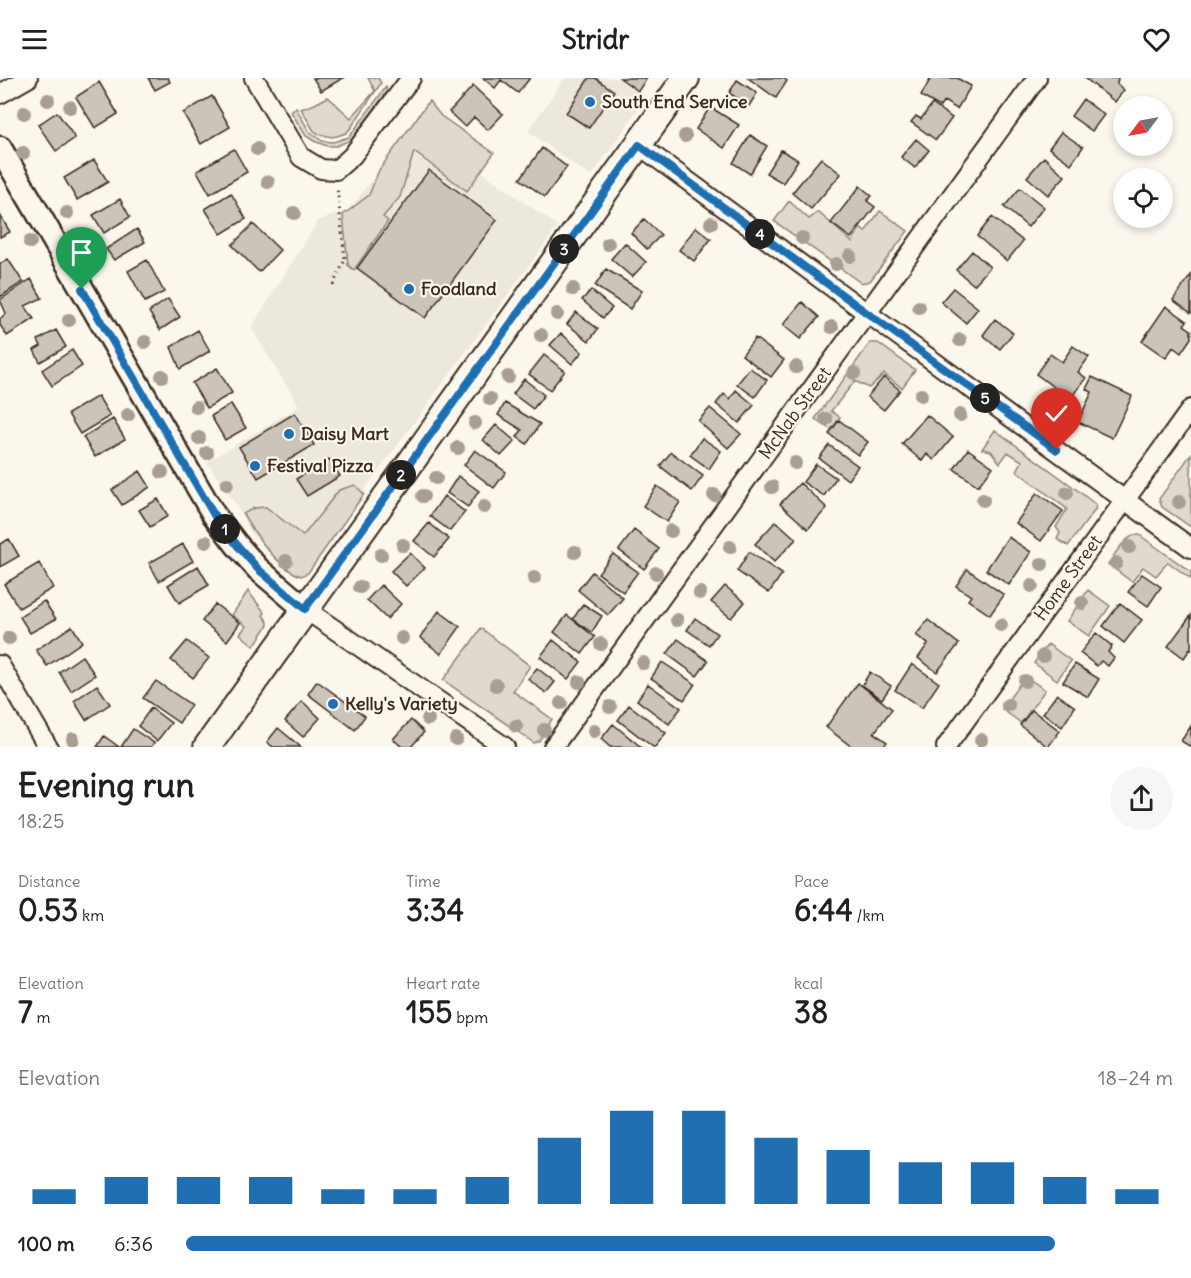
<!DOCTYPE html>
<meta charset="utf-8">
<style>
body{margin:0;font-family:Delius,sans-serif;background:#f6f6f6;color:#202124;height:100vh;display:flex;flex-direction:column;font-size:22px;white-space:nowrap}
*{box-sizing:border-box;margin:0}
p{font-size:20px;color:#757577}
.icon{flex:none;width:33px;height:33px;fill:none;stroke:currentColor;stroke-width:2;stroke-linecap:round;stroke-linejoin:round}
.map{position:relative;height:669px;overflow:hidden}
.drawer{display:flex;flex-direction:column;background:#fff;flex:1}
.drawer>*{flex:none}
.needle{width:39px;rotate:238deg}
.buttons{position:absolute;left:1113px;top:18px;display:grid;gap:12px}
.buttons a{display:grid;place-items:center;width:60px;height:60px;border-radius:50%;background:#fff;box-shadow:0 3px 9px #0003;font-size:30px}
.pin{position:absolute;display:grid;place-items:center;width:51px;height:51px;color:#fff;margin:-62px -26px;border-radius:50% 50% 50% 0;rotate:-45deg;box-shadow:0 0 6px #0007}
.pin .icon{rotate:45deg}
.km{position:absolute;width:30px;height:30px;margin:-15px;border-radius:50%;background:#222;color:#fff;font-size:16px;line-height:30px;text-align:center}
.round{display:grid;place-items:center;flex:none;width:63px;height:63px;border-radius:32px;background:#f6f6f6}
.headline{display:flex;align-items:center;justify-content:space-between;height:102px;padding:0 18px}
h1{font-size:33px;font-weight:700;line-height:45px}
.stats{display:grid;grid-template-columns:repeat(3,1fr);gap:9px;height:102px;padding:6px 18px}
.stats div{display:grid;align-content:center}
.stats b{font-size:30px;font-weight:700}
.stats small{font-size:16px;font-weight:400}
.stats p{font-size:16px}
.chart{height:168px;padding:12px 18px}
.chart p{display:flex;justify-content:space-between}
.chart svg{width:100%;height:108px;margin-top:6px;stroke:#1f6fb2;stroke-width:6}
ul{padding:0 18px;list-style:none;font-size:20px}
li{display:grid;grid-template-columns:96px 72px 1fr;align-items:center;height:45px}
li i{height:15px;border-radius:8px;background:#1f6fb2}
header{display:flex;justify-content:space-between;align-items:center;height:78px;padding:0 18px;background:#fff;font-size:27px;font-weight:700}
.map>svg:first-child{display:block}
</style>
<header><svg class="icon" aria-label="menu" viewBox="0 0 24 24"><path d="M4 6h16M4 12h16M4 18h16"/></svg>Stridr<svg class="icon" aria-label="heart" viewBox="0 0 24 24"><path d="M12 20l-8-8c-3-5 5-10 8-4 3-6 11-1 8 4z"/></svg></header>
<div class="map">
<svg width="1191" height="669" viewBox="0 0 1191 669">
<rect width="100%" height="100%" fill="#fbf7ec"/>
<filter id="ink" filterUnits="userSpaceOnUse"><feTurbulence type="fractalNoise" baseFrequency=".0167" numOctaves="2"/><feDisplacementMap in="SourceGraphic" scale="12" xChannelSelector="R" yChannelSelector="G"/><feConvolveMatrix kernelMatrix="1 2 1 2 8 2 1 2 1" color-interpolation-filters="sRGB"/></filter>
<g filter="url(#ink)">
<!-- built -->
<path fill="#ede8dd" d="M565,0h53l27,21 -54,78 -63,-46z
M414,46l144,102 -178,243 -80,105 -47,-38 -18,-33 -28,-41 92,-56 -48,-78 67,-107 32,-12z"/>
<!-- green -->
<path fill="#dfd9ce" stroke="#8d8276" stroke-width="1.5" d="M368,0h10l3,5 -31,46 -4,4 -9,3 -5,1 -13,-3 -5,-3 -13,-22 14,-5 13,-7 23,21 24,-27z
M386,9l1,5 -36,48 -15,6h-9l-13,-5 -8,-5 -15,-24 5,-4 13,23 13,10 11,1 16,-5z
M429,23l12,15 53,37 -27,38 -53,-39 -14,45 -17,20 5,4 -34,49 -6,-5 -5,-50 26,-20 10,-25z
M789,123l20,18 9,-7 34,30 8,-14 5,4 15,-21 28,20 -38,50 -9,2 -87,-62z
M870,265h8l37,27 -13,18 -18,-14 -15,14 -14,-7 -24,30 9,6 -9,13 -16,-11z
M995,352l81,59 20,16 -1,5 -27,36 -11,-7 3,-6 -4,-6 11,-18 -50,-38 5,-10 -14,-9 -8,11 -9,-12 -9,-2z
M1191,376v73l-29,-20 -3,-8z
M355,407l9,9 -56,79 -7,3c-24,-8 -46,-42 -58,-62l11,-6 12,-1 37,29 36,-46z
M1138,456l53,38v7l-23,-17 -12,14 -13,-9 -11,15 -24,-18c8,-11 15,-26 30,-30z
M1088,512l22,16 -21,30 -22,-15z
M248,513l17,22 -2,2 5,7v3l-14,21 -14,-12 6,-8 -14,-11z
M481,550l49,38 -17,25 39,28 -13,22 -5,2 -91,-63 28,-37z
M1048,566l23,17 -14,19 -23,-17z
M1025,598l20,14 -24,33 -19,-14z"/>
<!-- building -->
<path fill="#ccc4b9" stroke="#3b2a1e" stroke-width="1.5" d="M148,0h20l2,4 -15,8z
M313,0h30l-22,13z
M483,0h47l-12,15 -17,-13 -6,8z
M589,0h6l19,13 -25,37 -23,-15z
M620,0h27l-9,13z
M748,0h35l4,3 -11,17z
M931,0h26l14,8 -14,23 -13,-8 -4,6 -19,-11z
M1085,0h33l-1,6 7,6 -9,12z
M737,2l20,13 -8,13 -20,-13z
M99,4l19,32 -23,14 -19,-31z
M473,8l30,28 -15,16 -14,-13 -9,10 -16,-15z
M212,18l18,31 -29,17 -18,-31z
M1083,21l21,16 -12,16 -21,-15z
M932,26l20,14 -16,22 -25,-18 5,-6 5,3z
M710,29l29,18 -15,23 -28,-19z
M57,34l18,26 -19,13 -18,-26z
M1061,54l22,15 -12,17 -22,-16z
M750,57l17,11 -17,28 -17,-11z
M916,61l13,11 -14,18 -14,-11z
M542,70l25,19 -22,30 -25,-18z
M234,71l13,23 -37,22 -13,-23z
M781,72l17,10 -15,23 -17,-10z
M1044,79l21,19 -17,19 -21,-18z
M821,80l20,16 -30,35 -19,-16z
M94,82l14,22 -31,18 -13,-22z
M429,92l68,50 -72,98 -68,-50z
M860,108l12,10 -5,5 8,6 -24,31 -20,-15z
M1020,110l24,19 -16,20 -24,-20z
M231,115l15,26 -25,15 -16,-25z
M120,121l10,18 -26,16 -11,-18z
M0,137l10,17 -10,5z
M992,139l31,24 -16,20 -30,-25z
M644,141l17,16 -14,14 -16,-16z
M253,146l27,26 -21,22 -27,-27z
M696,149l15,12 -17,22 -15,-11z
M137,151l8,13 -31,18 -8,-11z
M625,165l21,19 -14,15 -21,-18z
M972,173l18,16 -16,18 -18,-15z
M8,181l15,23 -23,15v-33z
M147,182l17,32 -19,10 -17,-31z
M606,191l36,22 -12,18 -35,-23z
M1191,197v38l-18,-13z
M31,201l11,19 -17,8 9,13 -27,17 -7,-11v-6l6,-6 -6,-13z
M953,210l25,20 -12,15 -25,-21z
M591,212l21,18 -9,10 -21,-18z
M168,221l12,18 -20,13 -11,-18z
M802,224l17,15 -19,22 -17,-14z
M1166,228l21,15 -3,4 7,5v8l-10,15 -8,-6 -7,11 -24,-17z
M576,234l22,17 -9,12 -22,-17z
M995,241l18,14 -13,16 -17,-14z
M56,252l10,17 -26,15 -6,-12 7,-4 -3,-6z
M198,252l12,21 -30,18 -9,-22z
M561,255l21,19 -10,12 -22,-19z
M755,260l29,22 -13,17 -29,-22z
M1073,268l16,11 -11,15 8,6 -16,21 -34,-25 14,-20 12,8z
M72,272l10,16 -30,20 -10,-16z
M544,277l21,16 -15,19 -21,-16z
M217,290l15,25 -25,15 -15,-25z
M750,290l17,12 -12,17 -18,-13z
M884,299l16,13 -16,20 -17,-13z
M1092,299l40,19 -20,42 -34,-16 14,-30 -6,-3z
M524,301l20,16 -11,14 -20,-15z
M736,312l18,15 -15,18 -23,-19 8,-10 6,5z
M98,318l12,20 -30,18 -12,-20z
M505,325l35,21 -13,20 -10,-7 5,-7 -24,-15z
M231,326l15,24 -21,12 -14,-24z
M710,330l31,26 -13,14 -30,-27z
M295,335l19,32 -56,33 -19,-31z
M927,337l26,22 -19,23 -7,-6 -5,7 -20,-17z
M113,341l12,20 -30,18 -12,-20z
M839,342l29,22 -10,13 -29,-21z
M496,347l19,16 -14,15 -18,-16z
M702,360l19,13 -12,18 -19,-14z
M829,367l29,21 -10,14 -29,-22z
M968,371l25,18 -15,19 -24,-17z
M475,372l31,22 -12,16 -30,-23z
M671,374l32,24 -11,15 -32,-25z
M329,381l11,17 -33,20 -11,-17z
M816,386l20,14 -12,18 -21,-14z
M140,393l10,16 -28,18 -10,-15z
M458,398l21,15 -11,16 -21,-14z
M800,405l27,25 -19,21 -28,-25z
M657,408l23,16 -13,20 -24,-16z
M1037,415l26,18 -22,30 -25,-18z
M444,418l21,16 -15,19 -20,-15z
M158,421l10,17 -18,11 -11,-17z
M776,443l20,18 -22,23 -19,-18z
M429,445l20,16 -15,18 -20,-16z
M634,452l25,19 -15,20 -25,-19z
M1008,459l23,15 -22,33 -23,-15z
M9,461l10,17 -19,11v-23z
M183,466l10,17 -34,20 -10,-18z
M749,474l33,22 -13,19 -32,-22z
M410,475l15,15 -19,18 -15,-15z
M613,476l25,18 -15,20 -25,-19z
M39,485l14,25 -34,20 -15,-24z
M198,488l11,19 -30,18 -11,-18z
M967,491l37,26 -14,20 -22,-15 3,-4 -15,-10z
M592,494l31,26 -15,17 -30,-25z
M1142,496l19,13 -13,19 -20,-14z
M381,507l20,19 -14,15 -20,-19z
M725,508l20,16 -14,16 -20,-16z
M44,523l12,18 -26,14 -10,-16z
M1120,525l22,17 -18,23 -21,-17z
M215,526l25,19 -13,18 -25,-20z
M583,526l19,12 -10,16 -19,-13z
M439,533l21,16 -19,27 -21,-17z
M567,537l28,22 -13,17 -28,-22z
M1191,537v35l-1,-1 -6,9 -16,-12z
M695,540l22,16 -8,11 -22,-15z
M928,542l31,24 -22,28 -19,-14 10,-14 -12,-9z
M72,548l10,16 -35,24 -11,-16z
M1096,555l16,13 -4,6 6,6 -6,8 -7,-5 -4,5 -17,-13z
M678,561l30,22 -11,15 -30,-22z
M553,562l28,22 -13,17 -28,-22z
M187,563l22,17 -16,20 -22,-18z
M82,578l13,19 -24,16 -12,-19z
M662,584l33,22 -11,16 -33,-22z
M912,586l27,19 -17,25 -27,-18z
M1075,586l24,15 -11,18 -25,-15z
M537,590l18,14 -9,11 -18,-14z
M870,594l21,14 -9,13 -20,-14z
M156,603l35,24 -12,18 -36,-25z
M317,603l48,35 -10,14 -47,-36z
M858,605l34,26 -18,24 13,9 -4,5h-31l-26,-20z
M648,606l33,24 -12,16 -32,-24z
M97,607l13,19 -24,16 -12,-19z
M1057,616l18,13 -13,20 -19,-14z
M302,623l18,17 -17,19 -18,-16z
M629,627l37,28 -11,14h-2l-35,-27z
M151,630l20,15 -14,18 -19,-15z
M1032,632l28,21 -12,16 -28,-22z
M411,642l13,12 -13,15h-9l-9,-8z
M613,646l28,23h-31l-9,-8z
M1191,648v21l-10,-6z
M278,650l23,19h-28l-6,-5z
M133,651l21,14 -3,4h-30z
M104,658l15,11h-22z"/>
<g fill="none" stroke-linecap="round" stroke-linejoin="round">
<defs>
<path id="minor" d="M254,0l47,79 20,12 15,1 16,-14 59,-78
M0,16l28,-16
M639,67l228,168 324,235
M305,531l200,138
M0,587l48,82
M553,669l484,-669
M946,669l245,-338"/>
<path id="tertiary" d="M0,70l214,367 23,30 21,24 47,40"/>
<path id="secondary" d="M207,669l479,-669"/>
</defs>
<!-- minor casing -->
<use href="#minor" stroke="#3b2a1e" stroke-width="22"/>
<!-- tertiary casing -->
<use href="#tertiary" stroke="#3b2a1e" stroke-width="27"/>
<!-- secondary casing -->
<use href="#secondary" stroke="#3b2a1e" stroke-width="30"/>
<!-- path -->
<path stroke="#3b2a1e" stroke-width="3" stroke-dasharray="1.5 4.5" stroke-linecap="butt" d="M333,207l12,-25 -8,-73"/>
<!-- minor -->
<use href="#minor" stroke="#fbf7ec" stroke-width="18"/>
<!-- tertiary -->
<use href="#tertiary" stroke="#fbf7ec" stroke-width="22"/>
<!-- secondary -->
<use href="#secondary" stroke="#fbf7ec" stroke-width="26"/>
</g>
<!-- trees -->
<g fill="#a89e93">
<circle cx="48" cy="22" r="7"/>
<circle cx="70" cy="29" r="7"/>
<circle cx="24" cy="35" r="7"/>
<circle cx="685" cy="58" r="7"/>
<circle cx="257" cy="71" r="7"/>
<circle cx="23" cy="75" r="7"/>
<circle cx="268" cy="104" r="7"/>
<circle cx="67" cy="135" r="7"/>
<circle cx="294" cy="135" r="7"/>
<circle cx="711" cy="145" r="7"/>
<circle cx="802" cy="160" r="7"/>
<circle cx="30" cy="164" r="7"/>
<circle cx="608" cy="166" r="7"/>
<circle cx="850" cy="178" r="7"/>
<circle cx="96" cy="186" r="7"/>
<circle cx="836" cy="186" r="7"/>
<circle cx="573" cy="211" r="7"/>
<circle cx="919" cy="229" r="7"/>
<circle cx="557" cy="236" r="7"/>
<circle cx="69" cy="242" r="7"/>
<circle cx="832" cy="249" r="7"/>
<circle cx="541" cy="257" r="7"/>
<circle cx="960" cy="262" r="7"/>
<circle cx="145" cy="264" r="7"/>
<circle cx="796" cy="289" r="7"/>
<circle cx="854" cy="295" r="7"/>
<circle cx="162" cy="298" r="7"/>
<circle cx="508" cy="299" r="7"/>
<circle cx="921" cy="317" r="7"/>
<circle cx="490" cy="321" r="7"/>
<circle cx="1041" cy="324" r="7"/>
<circle cx="196" cy="329" r="7"/>
<circle cx="128" cy="337" r="7"/>
<circle cx="960" cy="337" r="7"/>
<circle cx="826" cy="341" r="7"/>
<circle cx="475" cy="345" r="7"/>
<circle cx="199" cy="360" r="7"/>
<circle cx="458" cy="370" r="7"/>
<circle cx="207" cy="375" r="7"/>
<circle cx="795" cy="385" r="7"/>
<circle cx="162" cy="394" r="7"/>
<circle cx="436" cy="400" r="7"/>
<circle cx="227" cy="406" r="7"/>
<circle cx="772" cy="409" r="7"/>
<circle cx="1067" cy="415" r="7"/>
<circle cx="714" cy="417" r="7"/>
<circle cx="423" cy="418" r="7"/>
<circle cx="983" cy="422" r="7"/>
<circle cx="1179" cy="424" r="7"/>
<circle cx="484" cy="429" r="7"/>
<circle cx="671" cy="453" r="7"/>
<circle cx="206" cy="464" r="7"/>
<circle cx="403" cy="467" r="7"/>
<circle cx="730" cy="469" r="7"/>
<circle cx="1129" cy="469" r="7"/>
<circle cx="575" cy="474" r="7"/>
<circle cx="381" cy="477" r="7"/>
<circle cx="286" cy="483" r="7"/>
<circle cx="1116" cy="485" r="7"/>
<circle cx="1042" cy="486" r="7"/>
<circle cx="656" cy="495" r="7"/>
<circle cx="534" cy="500" r="7"/>
<circle cx="1032" cy="508" r="7"/>
<circle cx="360" cy="509" r="7"/>
<circle cx="700" cy="515" r="7"/>
<circle cx="1082" cy="525" r="7"/>
<circle cx="677" cy="542" r="7"/>
<circle cx="1001" cy="547" r="7"/>
<circle cx="9" cy="560" r="7"/>
<circle cx="402" cy="560" r="7"/>
<circle cx="601" cy="566" r="7"/>
<circle cx="1043" cy="578" r="7"/>
<circle cx="643" cy="585" r="7"/>
<circle cx="1025" cy="603" r="7"/>
<circle cx="579" cy="604" r="7"/>
<circle cx="496" cy="607" r="7"/>
<circle cx="561" cy="625" r="7"/>
<circle cx="1008" cy="627" r="7"/>
<circle cx="610" cy="629" r="7"/>
<circle cx="428" cy="641" r="7"/>
<circle cx="516" cy="648" r="7"/>
<circle cx="544" cy="652" r="7"/>
<circle cx="594" cy="653" r="7"/>
<circle cx="73" cy="661" r="7"/>
<circle cx="456" cy="661" r="7"/>
<circle cx="981" cy="662" r="7"/>
</g>
</g>
<g fill="none" stroke-linecap="round" stroke-linejoin="round" filter="url(#ink)">
<defs>
<path id="route" d="M82,211l132,226 23,30 21,24 47,40 334,-464 228,168 190,137"/>
</defs>
<!-- route casing -->
<use href="#route" stroke="#fff" stroke-width="12"/>
<!-- route -->
<use href="#route" stroke="#1f6fb2" stroke-width="8"/>
</g>
<!-- markers -->
<g fill="#1f6fb2" stroke="#fbf7ec" stroke-width="2">
<circle cx="590" cy="24" r="6"/>
<circle cx="409" cy="211" r="6"/>
<circle cx="289" cy="356" r="6"/>
<circle cx="255" cy="388" r="6"/>
<circle cx="333" cy="626" r="6"/>
</g>
<g text-anchor="middle" stroke-width="4.5" stroke-linejoin="round" paint-order="stroke">
<!-- poi labels -->
<g font-size="18" font-weight="bold" fill="#3b2a1e" stroke="#fbf7ec" text-anchor="start">
<text x="602" y="30">South End Service</text>
<text x="421" y="217">Foodland</text>
<text x="301" y="362">Daisy Mart</text>
<text x="267" y="394">Festival Pizza</text>
<text x="345" y="632">Kelly's Variety</text>
</g>
<!-- street labels -->
<g font-size="18" fill="#3b2a1e" stroke="#fbf7ec">
<text transform="translate(795 335) rotate(-54)" y="6">McNab Street</text>
<text transform="translate(1068 500) rotate(-54)" y="6">Home Street</text>
</g>
</g>
</svg>
<div class="buttons">
<a><svg class="needle" viewBox="-14 -14 28 28"><path d="M0-13l5 13h-10z" fill="#e53935"/><path d="M0 13l5-13h-10z" fill="#757577"/></svg></a>
<a><svg class="icon" aria-label="locate" viewBox="0 0 24 24"><circle cx="12" cy="12" r="6"/><path d="M12 2v4M12 18v4M2 12h4M18 12h4"/></svg></a>
</div>
<div class="pin" style="left:82px;top:211px;background:#1e9e55"><svg class="icon" aria-label="arrive" viewBox="0 0 24 24"><path d="M6 21V4h12l-3 4 3 4H6"/></svg></div>
<div class="pin" style="left:1057px;top:372px;background:#d93025"><svg class="icon" aria-label="check" viewBox="0 0 24 24"><path d="M5 12l5 5 9-10"/></svg></div>
<b class="km" style="left:225px;top:451px">1</b>
<b class="km" style="left:401px;top:397px">2</b>
<b class="km" style="left:564px;top:171px">3</b>
<b class="km" style="left:760px;top:156px">4</b>
<b class="km" style="left:985px;top:320px">5</b>
</div>
<section class="drawer">
<div class="headline"><div><h1>Evening run</h1><p>18:25</p></div><a class="round"><svg class="icon" aria-label="share" viewBox="0 0 24 24"><path d="M12 15V3M7 8l5-5 5 5M5 13v7h14v-7"/></svg></a></div>
<div class="stats">
<div><p>Distance</p><b>0.53<small> km</small></b></div>
<div><p>Time</p><b>3:34</b></div>
<div><p>Pace</p><b>6:44<small> /km</small></b></div>
</div>
<div class="stats">
<div><p>Elevation</p><b>7<small> m</small></b></div>
<div><p>Heart rate</p><b>155<small> bpm</small></b></div>
<div><p>kcal</p><b>38</b></div>
</div>
<div class="chart"><p><span>Elevation</span>18–24 m</p>
<svg viewBox="0 0 160 44" preserveAspectRatio="none"><path d="M5 44V38M15 44V33M25 44V33M35 44V33M45 44V38M55 44V38M65 44V33M75 44V17M85 44V6M95 44V6M105 44V17M115 44V22M125 44V27M135 44V27M145 44V33M155 44V38"/></svg>
</div>
<ul>
<li><b>100 m</b>6:36<i style="width:88%"></i></li>
</ul>
</section>
